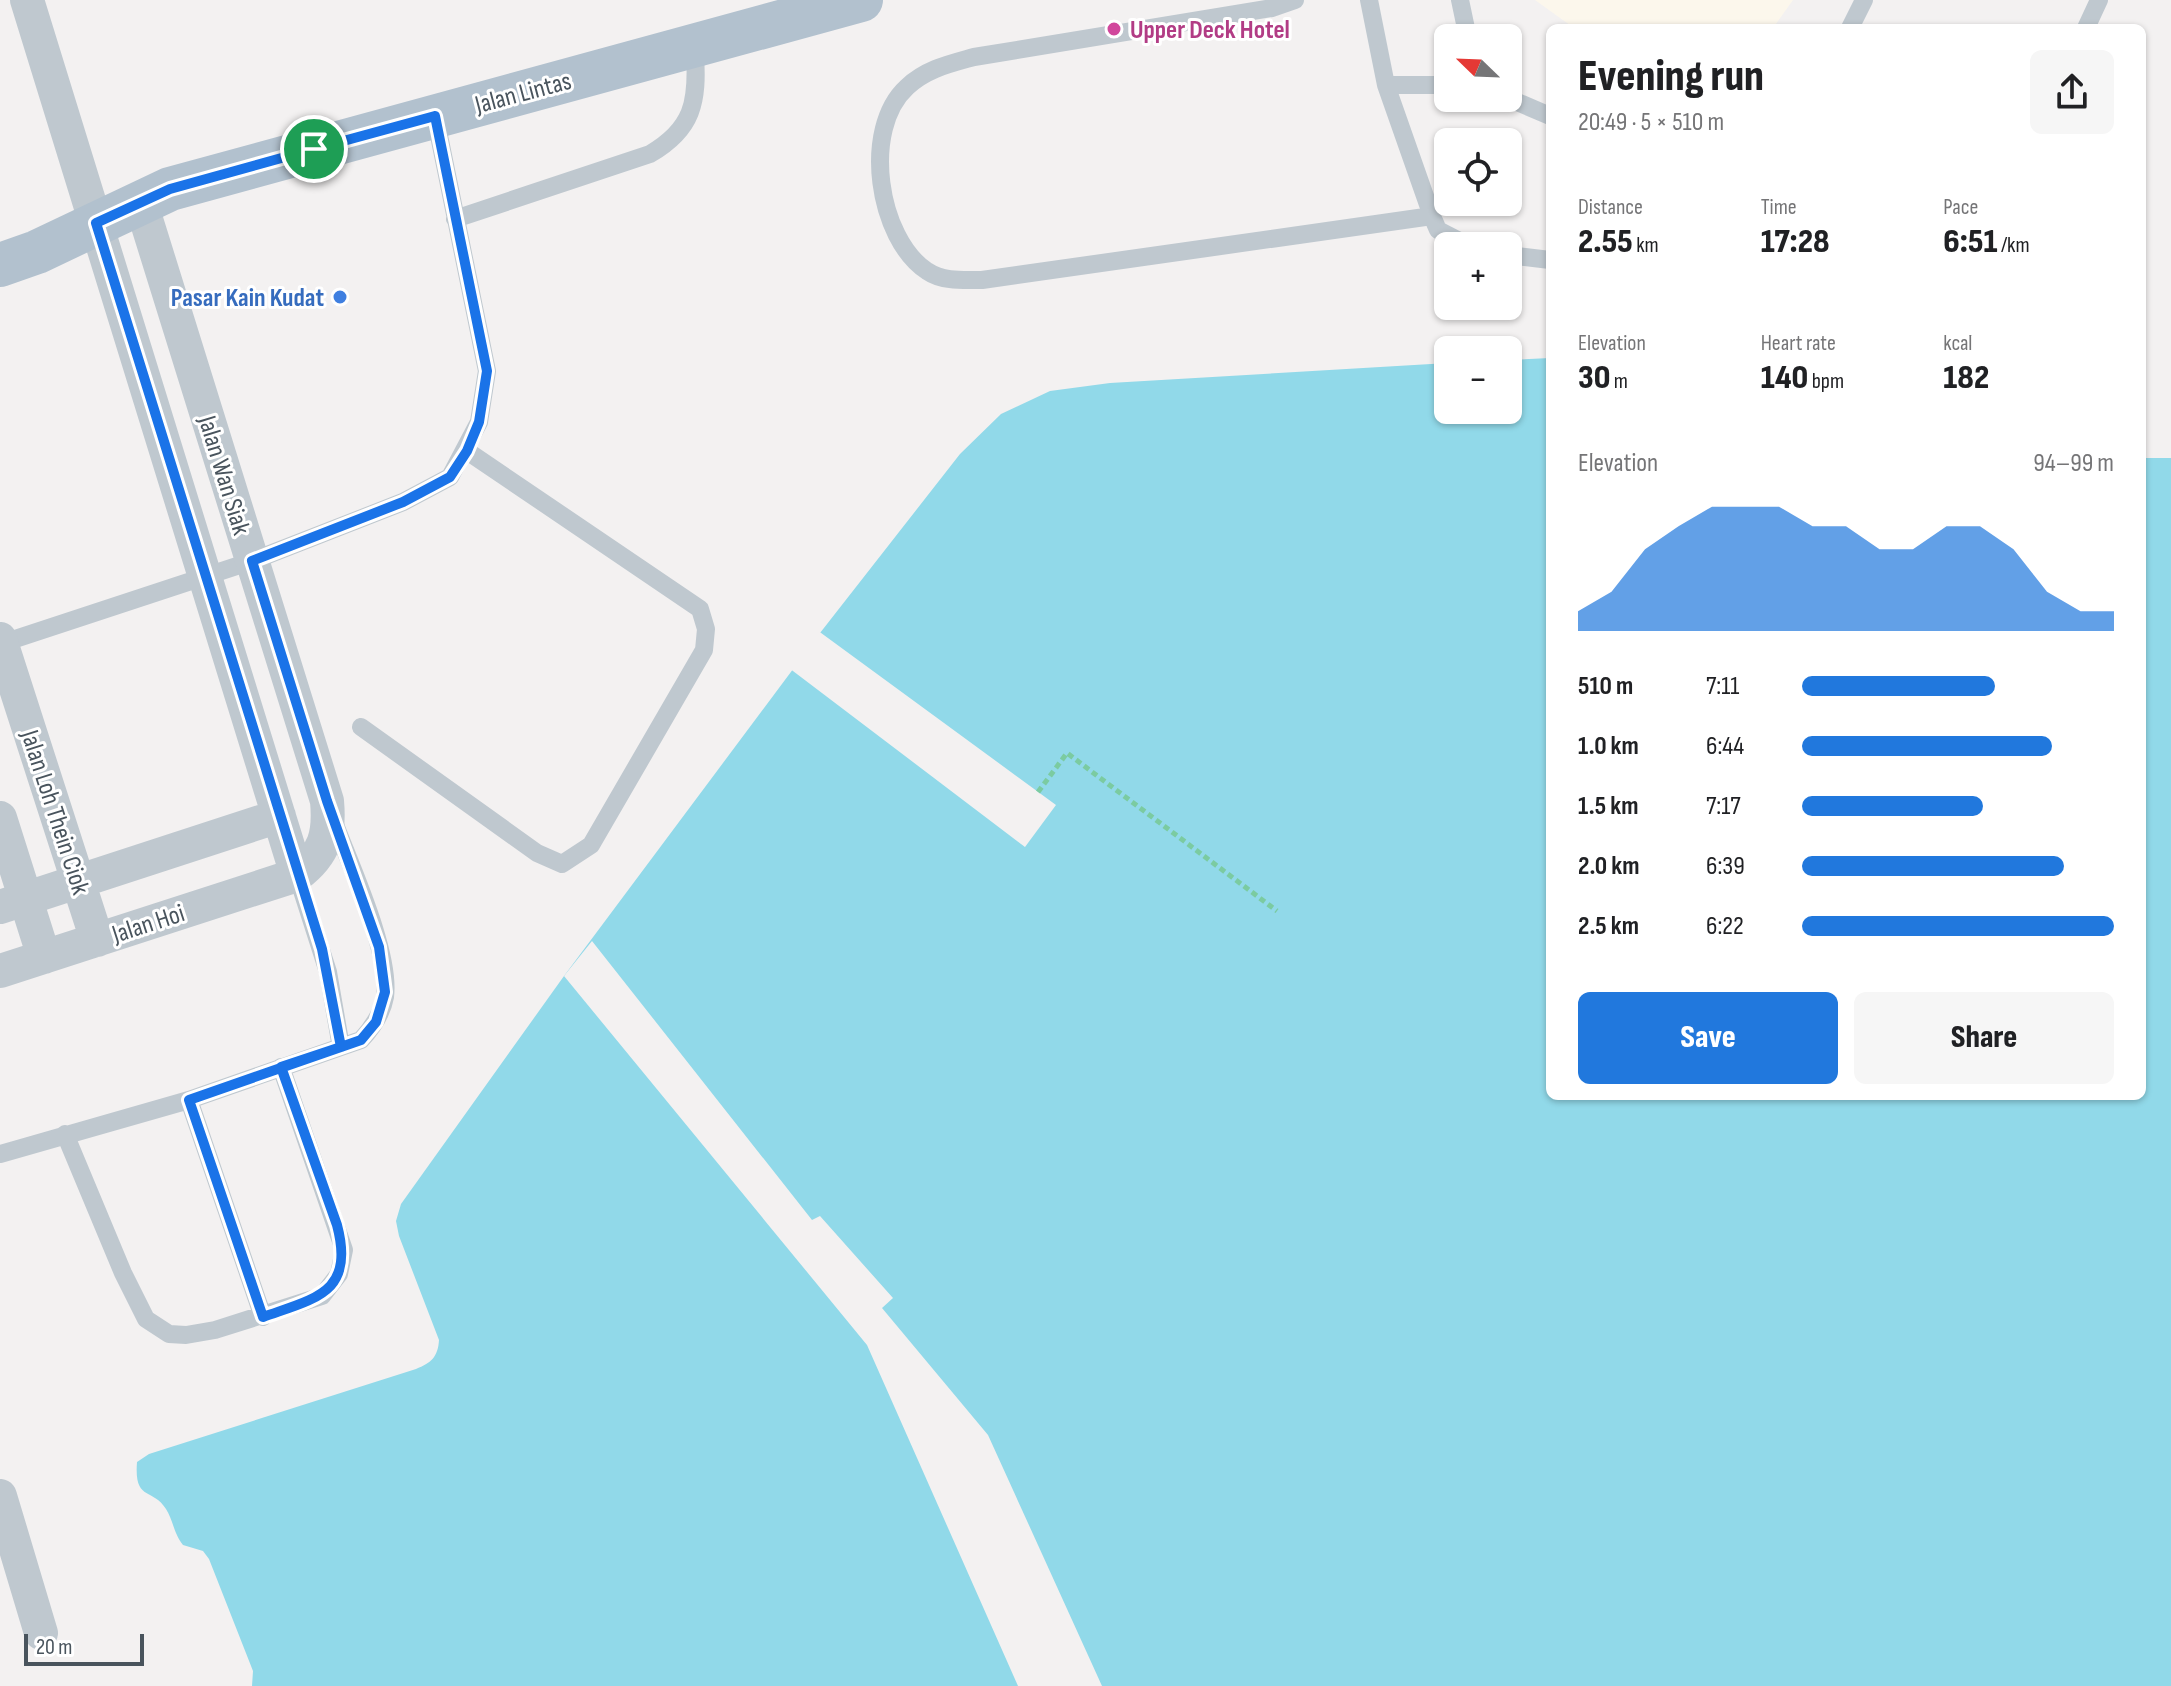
<!DOCTYPE html>
<meta charset="utf-8">
<style>
body{margin:0;font-family:"Sofia Sans Condensed",sans-serif;background:#f6f6f6;color:#202124;height:100vh;display:flex;flex-direction:column;font-size:30px;white-space:nowrap}
*{box-sizing:border-box;margin:0}
p{font-size:26px;color:#757577}
.icon{flex:none;width:44px;height:44px;fill:none;stroke:currentColor;stroke-width:2;stroke-linecap:round;stroke-linejoin:round}
.map{position:relative;flex:1;overflow:hidden}
.sheet{position:absolute;left:1546px;top:24px;width:600px;height:1076px;display:flex;flex-direction:column;background:#fff;border-radius:12px;box-shadow:0 2px 6px #0004}
.sheet>*{flex:none}
.needle{width:52px;rotate:293deg}
.controls{position:absolute;left:1434px;top:24px;display:grid;gap:16px}
.controls a{display:grid;place-items:center;width:88px;height:88px;border-radius:12px;background:#fff;box-shadow:0 2px 6px #0004;font-size:40px}
.scale{position:absolute;left:24px;bottom:20px;width:120px;box-sizing:border-box;padding-left:8px;border:4px solid #49545d;border-top:0;font-size:22px;line-height:28px;white-space:nowrap;color:#49545d;-webkit-text-stroke:6px #fff;paint-order:stroke}
.pin{position:absolute;display:grid;place-items:center;width:68px;height:68px;color:#fff;margin:-34px;border:4px solid #fff;border-radius:50%;box-shadow:0 2px 8px #0007}
.round{display:grid;place-items:center;flex:none;width:84px;height:84px;border-radius:12px;background:#f6f6f6}
.overview{display:flex;align-items:center;justify-content:space-between;height:136px;padding:0 32px}
h1{font-size:44px;font-weight:800;line-height:60px}
.figures{display:grid;grid-template-columns:repeat(3,1fr);gap:12px;height:136px;padding:8px 32px}
.figures div{display:grid;align-content:center}
.figures b{font-size:34px;font-weight:800}
.figures small{font-size:22px;font-weight:400}
.figures p{font-size:22px}
.chart{height:224px;padding:16px 32px}
.chart p{display:flex;justify-content:space-between}
.chart svg{width:100%;height:144px;margin-top:8px;fill:#2178dd;opacity:.7}
.primary-button{display:flex;gap:16px;margin-top:auto;padding:16px 32px}
.primary-button a{flex:1;height:92px;border-radius:12px;background:#2178dd;color:#fff;font-size:32px;font-weight:800;line-height:92px;text-align:center}
.primary-button a+a{background:#f6f6f6;color:#202124}
ul{padding:0 32px;list-style:none;font-size:26px}
li{display:grid;grid-template-columns:128px 96px 1fr;align-items:center;height:60px}
li i{height:20px;border-radius:10px;background:#2178dd}
.map>svg:first-child{display:block}
</style>
<div class="map">
<svg width="2171" height="1686" viewBox="0 0 2171 1686">
<rect width="100%" height="100%" fill="#f3f1f1"/>
<!-- commercial -->
<path fill="#fcf7ec" d="M1535,0h258l-20,28h-199z"/>
<!-- water -->
<path fill="#91d9e9" d="M1550,358v738h592v-638h29v1228h-1919l1,-15 -44,-112 -6,-8 -20,-6c-9,-11 -10,-25 -17,-36 -14,-22 -32,-7 -29,-47l12,-8 267,-85c15,-6 22,-12 23,-29l-40,-104 -3,-15 5,-17 163,-228 256,-343 140,-179 41,-40 49,-23 60,-8 338,-20v47h60v-50z"/>
<!-- pier -->
<path fill="#f3f1f1" d="M817,630l239,175 -31,42 -236,-179z
M592,941l220,279 8,-4 73,82 -11,10 106,127 114,251h-84l-151,-341 -303,-369z"/>
<g fill="none" stroke-linecap="round" stroke-linejoin="round">
<!-- path -->
<path stroke="#7bcba1" stroke-width="5" stroke-dasharray="6 4" stroke-linecap="butt" d="M1038,792l29,-39 210,158"/>
<!-- service -->
<path stroke="#bfc8cf" stroke-width="18" d="M1295,0l-23,8 -298,49c-25,7 -48,12 -67,30 -46,42 -29,152 20,184 16,11 37,9 55,9l450,-64
M1369,0l17,85 46,131 6,14 31,16
M1460,0l8,38
M1850,28l14,-28
M2086,28l13,-28
M1386,85h62
M1508,98l42,18
M455,219l195,-65c43,-25 48,-52 45,-100l-7,-6
M1508,255l42,5
M0,644l252,-83 151,-59 47,-25 29,-55 8,-51 -52,-255
M361,727l176,126 25,11 29,-19 113,-195 2,-21 -6,-20 -233,-158
M297,875l31,97 13,75
M189,1100l74,217
M65,1134l58,139 23,46 23,15 17,1 29,-5 107,-34 17,-22 5,-24 -63,-183
M0,1154l189,-54 172,-60c12,-13 21,-26 24,-43 6,-45 -36,-134 -52,-178"/>
<!-- minor -->
<path stroke="#bfc8cf" stroke-width="34" d="M27,0l270,875c28,-21 33,-41 30,-74l-187,-601
M0,639l97,301
M0,818l44,139
M0,907l279,-91
M0,971l297,-96
M0,1496l41,137"/>
<!-- primary -->
<path stroke="#b2c1ce" stroke-width="44" d="M0,265l37,-13 133,-63 691,-189"/>
</g>
<g fill="none" stroke-linecap="round" stroke-linejoin="round">
<defs>
<path id="route" d="M314,149l-144,40 -74,34 226,726 19,98 -60,20 56,158c18,68 -21,73 -74,92l-74,-217 172,-60 15,-18 9,-30 -6,-45 -52,-146 -75,-240 151,-59 47,-25 17,-26 12,-29 8,-51 -52,-255 -121,33"/>
</defs>
<!-- route casing -->
<use href="#route" stroke="#fff" stroke-width="16"/>
<!-- route -->
<use href="#route" stroke="#1a73e8" stroke-width="10"/>
</g>
<!-- markers -->
<circle fill="#d1479c" stroke="#fff" stroke-width="3" cx="1114" cy="29" r="8"/>
<circle fill="#3f7fe0" stroke="#fff" stroke-width="3" cx="340" cy="297" r="8"/>
<g text-anchor="middle" stroke-width="6" stroke-linejoin="round" paint-order="stroke">
<!-- hotel labels -->
<g font-size="26" font-weight="bold" fill="#b23c85" stroke="#fff" text-anchor="start">
<text x="1130" y="38">Upper Deck Hotel</text>
</g>
<!-- street labels -->
<g font-size="26" fill="#49545d" stroke="#fff">
<text transform="translate(523 92) rotate(-15)" y="9">Jalan Lintas</text>
<text transform="translate(225 475) rotate(73)" y="9">Jalan Wan Siak</text>
<text transform="translate(56 812) rotate(72)" y="9">Jalan Loh Thein Ciok</text>
<text transform="translate(148 923) rotate(-18)" y="9">Jalan Hoi</text>
</g>
<!-- shop labels -->
<g font-size="26" font-weight="bold" fill="#366cbe" stroke="#fff" text-anchor="end">
<text x="324" y="306">Pasar Kain Kudat</text>
</g>
</g>
</svg>
<div class="controls">
<a><svg class="needle" viewBox="-14 -14 28 28"><path d="M0-13l5 13h-10z" fill="#e53935"/><path d="M0 13l5-13h-10z" fill="#757577"/></svg></a>
<a><svg class="icon" aria-label="locate" viewBox="0 0 24 24"><circle cx="12" cy="12" r="6"/><path d="M12 2v4M12 18v4M2 12h4M18 12h4"/></svg></a>
<a>+</a>
<a>−</a>
</div>
<div class="scale">20 m</div>
<div class="pin" style="left:314px;top:149px;background:#1e9e55"><svg class="icon" aria-label="arrive" viewBox="0 0 24 24"><path d="M6 21V4h12l-3 4 3 4H6"/></svg></div>
<section class="sheet">
<div class="overview"><div><h1>Evening run</h1><p>20:49 · 5 × 510 m</p></div><a class="round"><svg class="icon" aria-label="share" viewBox="0 0 24 24"><path d="M12 15V3M7 8l5-5 5 5M5 13v7h14v-7"/></svg></a></div>
<div class="figures">
<div><p>Distance</p><b>2.55<small> km</small></b></div>
<div><p>Time</p><b>17:28</b></div>
<div><p>Pace</p><b>6:51<small> /km</small></b></div>
</div>
<div class="figures">
<div><p>Elevation</p><b>30<small> m</small></b></div>
<div><p>Heart rate</p><b>140<small> bpm</small></b></div>
<div><p>kcal</p><b>182</b></div>
</div>
<div class="chart"><p><span>Elevation</span>94–99 m</p>
<svg viewBox="0 0 160 44" preserveAspectRatio="none"><path d="M0 44V38L10 32L20 19L30 12L40 6L50 6L60 6L70 12L80 12L90 19L100 19L110 12L120 12L130 19L140 32L150 38L160 38V44z"/></svg>
</div>
<ul>
<li><b>510 m</b>7:11<i style="width:62%"></i></li>
<li><b>1.0 km</b>6:44<i style="width:80%"></i></li>
<li><b>1.5 km</b>7:17<i style="width:58%"></i></li>
<li><b>2.0 km</b>6:39<i style="width:84%"></i></li>
<li><b>2.5 km</b>6:22<i style="width:100%"></i></li>
</ul>
<div class="primary-button"><a>Save</a><a>Share</a></div>
</section>
</div>
